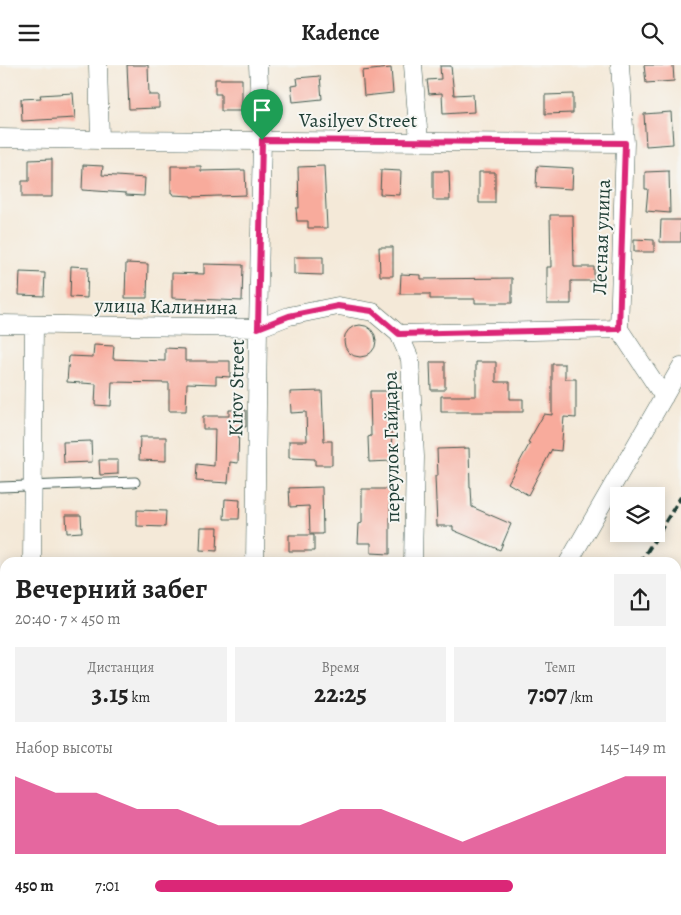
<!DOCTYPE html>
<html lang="ru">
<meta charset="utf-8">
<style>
body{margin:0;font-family:Alegreya,serif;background:#f2f2f2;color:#222;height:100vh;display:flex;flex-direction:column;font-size:19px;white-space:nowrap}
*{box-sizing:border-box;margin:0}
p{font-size:16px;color:#767676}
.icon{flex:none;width:28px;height:28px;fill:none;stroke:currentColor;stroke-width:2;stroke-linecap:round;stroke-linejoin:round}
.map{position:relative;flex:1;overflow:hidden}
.panel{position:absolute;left:0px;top:492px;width:681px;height:358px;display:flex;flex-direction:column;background:#fff;border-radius:15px 15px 0 0;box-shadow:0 2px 12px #0003}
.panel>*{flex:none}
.buttons{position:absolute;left:610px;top:422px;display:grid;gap:10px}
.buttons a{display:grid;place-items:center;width:55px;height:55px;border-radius:0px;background:#fff;box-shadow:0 2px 12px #0003;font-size:25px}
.pin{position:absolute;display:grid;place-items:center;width:42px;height:42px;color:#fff;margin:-51px -21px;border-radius:50% 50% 50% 0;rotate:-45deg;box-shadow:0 0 5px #0007}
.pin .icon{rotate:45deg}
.round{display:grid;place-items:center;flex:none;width:52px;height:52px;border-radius:0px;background:#f2f2f2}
.headline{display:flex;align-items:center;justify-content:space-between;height:85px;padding:0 15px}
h1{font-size:28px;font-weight:600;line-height:38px}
.stats{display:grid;grid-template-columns:repeat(3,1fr);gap:8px;height:85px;padding:5px 15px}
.stats div{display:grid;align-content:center;border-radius:0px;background:#f2f2f2;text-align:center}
.stats b{font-size:25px;font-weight:600}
.stats small{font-size:14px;font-weight:400}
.stats p{font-size:14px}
.chart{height:140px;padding:10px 15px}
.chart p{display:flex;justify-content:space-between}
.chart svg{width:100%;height:90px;margin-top:5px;fill:#db2777;opacity:.7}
ul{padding:0 15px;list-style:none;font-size:16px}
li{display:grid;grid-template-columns:80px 60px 1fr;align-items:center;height:38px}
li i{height:12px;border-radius:6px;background:#db2777}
header{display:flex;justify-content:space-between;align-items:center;height:65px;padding:0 15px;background:#fff;font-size:22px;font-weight:600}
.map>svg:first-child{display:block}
</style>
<header><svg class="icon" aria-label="menu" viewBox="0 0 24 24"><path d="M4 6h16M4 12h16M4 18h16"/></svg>Kadence<svg class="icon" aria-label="search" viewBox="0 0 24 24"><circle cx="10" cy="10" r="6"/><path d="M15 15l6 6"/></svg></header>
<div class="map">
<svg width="681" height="850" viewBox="0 0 681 850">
<rect width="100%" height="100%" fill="#f6f6f2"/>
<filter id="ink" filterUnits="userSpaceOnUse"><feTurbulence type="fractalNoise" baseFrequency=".02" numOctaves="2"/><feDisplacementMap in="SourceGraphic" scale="10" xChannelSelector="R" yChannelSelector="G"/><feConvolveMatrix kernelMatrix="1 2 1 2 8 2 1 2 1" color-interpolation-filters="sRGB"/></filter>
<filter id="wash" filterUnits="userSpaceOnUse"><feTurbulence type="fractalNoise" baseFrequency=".0096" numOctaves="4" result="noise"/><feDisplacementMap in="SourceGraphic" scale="20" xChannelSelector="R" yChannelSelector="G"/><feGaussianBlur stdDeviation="1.12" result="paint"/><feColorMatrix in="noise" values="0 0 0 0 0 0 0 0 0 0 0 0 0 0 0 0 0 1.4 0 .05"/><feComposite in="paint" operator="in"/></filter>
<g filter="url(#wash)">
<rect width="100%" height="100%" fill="#f4e9d8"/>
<g id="blocks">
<!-- building -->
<path fill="#f8ab9c" d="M127,0h21l1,30h10v13l-30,1z
M644,0h29l1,16 -28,2z
M440,1h11l3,29 19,-1 1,18 -31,2 -1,-21 -13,1 -2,-14 14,-1z
M391,3l2,25 -29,3 -2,-25z
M320,11l2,23 -29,3 -2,-16 7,-1 -1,-7z
M215,14h27v32h-21v-17h-6z
M73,28l2,25 -53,3 -1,-22 20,-1 -1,-3z
M573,29v19l-28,1v-19z
M671,47l2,32 -27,2 -2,-32z
M52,94v38h-30v-16h7v-21z
M83,100l20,1 -1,9 43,3 -1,18 -18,-1v-2l-44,-3z
M171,101h30v5l44,-1 1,25 -55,2v-1l-18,-1v-2h-2z
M324,101l3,62h-19v-7h-11l-1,-13h3l-1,-41z
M537,101l36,2 -1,21 -36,-2z
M381,105l20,1 -1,24 -20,-1z
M433,106h16l1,29h-17z
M669,106l1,42 -24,-2 2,-22h-3v-17z
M479,107h16v31h-16z
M550,150h23l1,52h20v14h-23v23h-24v-37h4z
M661,155h20v22h-21z
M634,174l20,1v12h-20z
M379,182h14v29h-13z
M294,192h29v18l-29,-1z
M126,198l22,1 -1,34h-22z
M204,199l39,1 -1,36 -70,-3v-25l32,1z
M71,201l17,1 -1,31 -17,-1z
M20,207l25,1 -1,23 -25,-1z
M401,209l20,1v4l91,-1v25h-37v-4h-45v-5h-30z
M344 276a16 16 0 1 1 32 0a16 16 0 1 1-32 0Z
M94,280l20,1 -1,13 52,2v-13l20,1v12h45v16l-14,-1v8l-29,-1 -1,28h-17v-28l-57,-1 -1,24 -16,-1 1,-21 -29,-2 2,-26 24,1z
M430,297h15v28h-14z
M476,297h20v20h14v17h13v13h-82v-16h35z
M552,299h13v15h11v39l-12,-1 -3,34 -9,-1v-1l-24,46 -20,-12 22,-40 -2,-1 16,-28 8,1z
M322,326l2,50h8v24h-17v-6l-26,-1v-17h18l-1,-29 -15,1 -1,-21z
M370,326h23l1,30h-3l1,40 -23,1 -1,-25 3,-1z
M229,345h17v17l-7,-1 -1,37 -8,-1 -2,21 -32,-2 1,-17 17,2 1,-37h-12v-13h26z
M140,372h26v24l-27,-1z
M91,376l1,21 -28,1 -1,-21z
M469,383l1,40h1l1,19 39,17 -11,26 -47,-20v-4h-16l-2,-50h3l-1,-27z
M99,395h19v14l-18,1z
M322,422l1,47h-13l-1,-28 -19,1 -1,-19z
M362,424h28v65l-19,-1v-10h-13l1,-19 3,-1z
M225,434l15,1 -1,19h-15z
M137,445l29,1 -1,16 -28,-1z
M66,450h15l1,17 -15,1z
M201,462h17l-1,24 -17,-1z
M289,470h25v16h-25z"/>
</g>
</g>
<g filter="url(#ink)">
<use href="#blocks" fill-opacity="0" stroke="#3f574d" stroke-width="1"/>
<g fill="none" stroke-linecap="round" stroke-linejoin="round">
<defs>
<path id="lane" d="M0,422l135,-5
M0,630h5"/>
<path id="street" d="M98,0l2,75
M413,0l6,76
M620,0l5,78 -6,186 45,68
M0,73l100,2 525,3
M0,259l258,4 31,-12 49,-10 35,6 26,22 220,-5
M399,269l11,25 5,98 -2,106
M32,498l2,-238
M255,498l3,-235 4,-188 -4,-75
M568,498l113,-196
M26,845v5
M334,850l3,-5"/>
<path id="primary" d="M0,791h5
M675,845l6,2"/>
</defs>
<!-- lane casing -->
<use href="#lane" stroke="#3f574d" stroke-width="11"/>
<!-- street casing -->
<use href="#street" stroke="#3f574d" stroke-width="19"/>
<!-- primary casing -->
<use href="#primary" stroke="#3f574d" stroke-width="29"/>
<!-- path -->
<path stroke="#3f574d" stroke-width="3" stroke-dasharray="4 4" stroke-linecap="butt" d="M0,839h5"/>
<!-- lane -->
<use href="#lane" stroke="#fff" stroke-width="9"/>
<!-- street -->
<use href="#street" stroke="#fff" stroke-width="18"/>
<!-- primary -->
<use href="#primary" stroke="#fff" stroke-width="28"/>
<!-- rail -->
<path stroke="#1f3d34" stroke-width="4" stroke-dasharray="8 4" stroke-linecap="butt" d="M640,498l41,-66
M421,850l3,-5"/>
</g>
</g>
<g fill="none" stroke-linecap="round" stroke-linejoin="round" filter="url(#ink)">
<defs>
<path id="route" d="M262,75l363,3 -6,186 -220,5 -27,-23 -34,-5 -49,10 -31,12z"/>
</defs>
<!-- route casing -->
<use href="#route" stroke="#fff" stroke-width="10"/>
<!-- route -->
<use href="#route" stroke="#db2777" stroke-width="6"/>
</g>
<g text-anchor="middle" stroke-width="4" stroke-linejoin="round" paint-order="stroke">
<!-- street labels -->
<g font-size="20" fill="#1f3d34" stroke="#f6f6f2">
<text x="358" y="62">Vasilyev Street</text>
<text transform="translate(601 172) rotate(-88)" y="7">Лесная улица</text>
<text transform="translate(166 241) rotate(1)" y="7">улица Калинина</text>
<text transform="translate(236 323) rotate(-89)" y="7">Kirov Street</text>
<text transform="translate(391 382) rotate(-91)" y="7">переулок Гайдара</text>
</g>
</g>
</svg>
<div class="buttons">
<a><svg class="icon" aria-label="layers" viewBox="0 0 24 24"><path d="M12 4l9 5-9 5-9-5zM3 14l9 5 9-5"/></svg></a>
</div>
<div class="pin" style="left:262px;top:75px;background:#1e9e55"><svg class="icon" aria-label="arrive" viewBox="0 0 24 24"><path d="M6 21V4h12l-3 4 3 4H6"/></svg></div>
<section class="panel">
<div class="headline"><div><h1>Вечерний забег</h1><p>20:40 · 7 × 450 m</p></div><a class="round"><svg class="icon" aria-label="share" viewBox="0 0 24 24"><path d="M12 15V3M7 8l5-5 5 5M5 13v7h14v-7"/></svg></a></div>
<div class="stats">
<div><p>Дистанция</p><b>3.15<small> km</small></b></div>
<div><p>Время</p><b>22:25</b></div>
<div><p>Темп</p><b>7:07<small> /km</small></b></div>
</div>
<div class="chart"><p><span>Набор высоты</span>145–149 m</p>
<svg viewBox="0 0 160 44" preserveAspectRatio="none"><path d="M0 44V6L10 14L20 14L30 22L40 22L50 30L60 30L70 30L80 22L90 22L100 30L110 38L120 30L130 22L140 14L150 6L160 6V44z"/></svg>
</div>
<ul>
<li><b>450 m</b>7:01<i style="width:70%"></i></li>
</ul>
</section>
</div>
